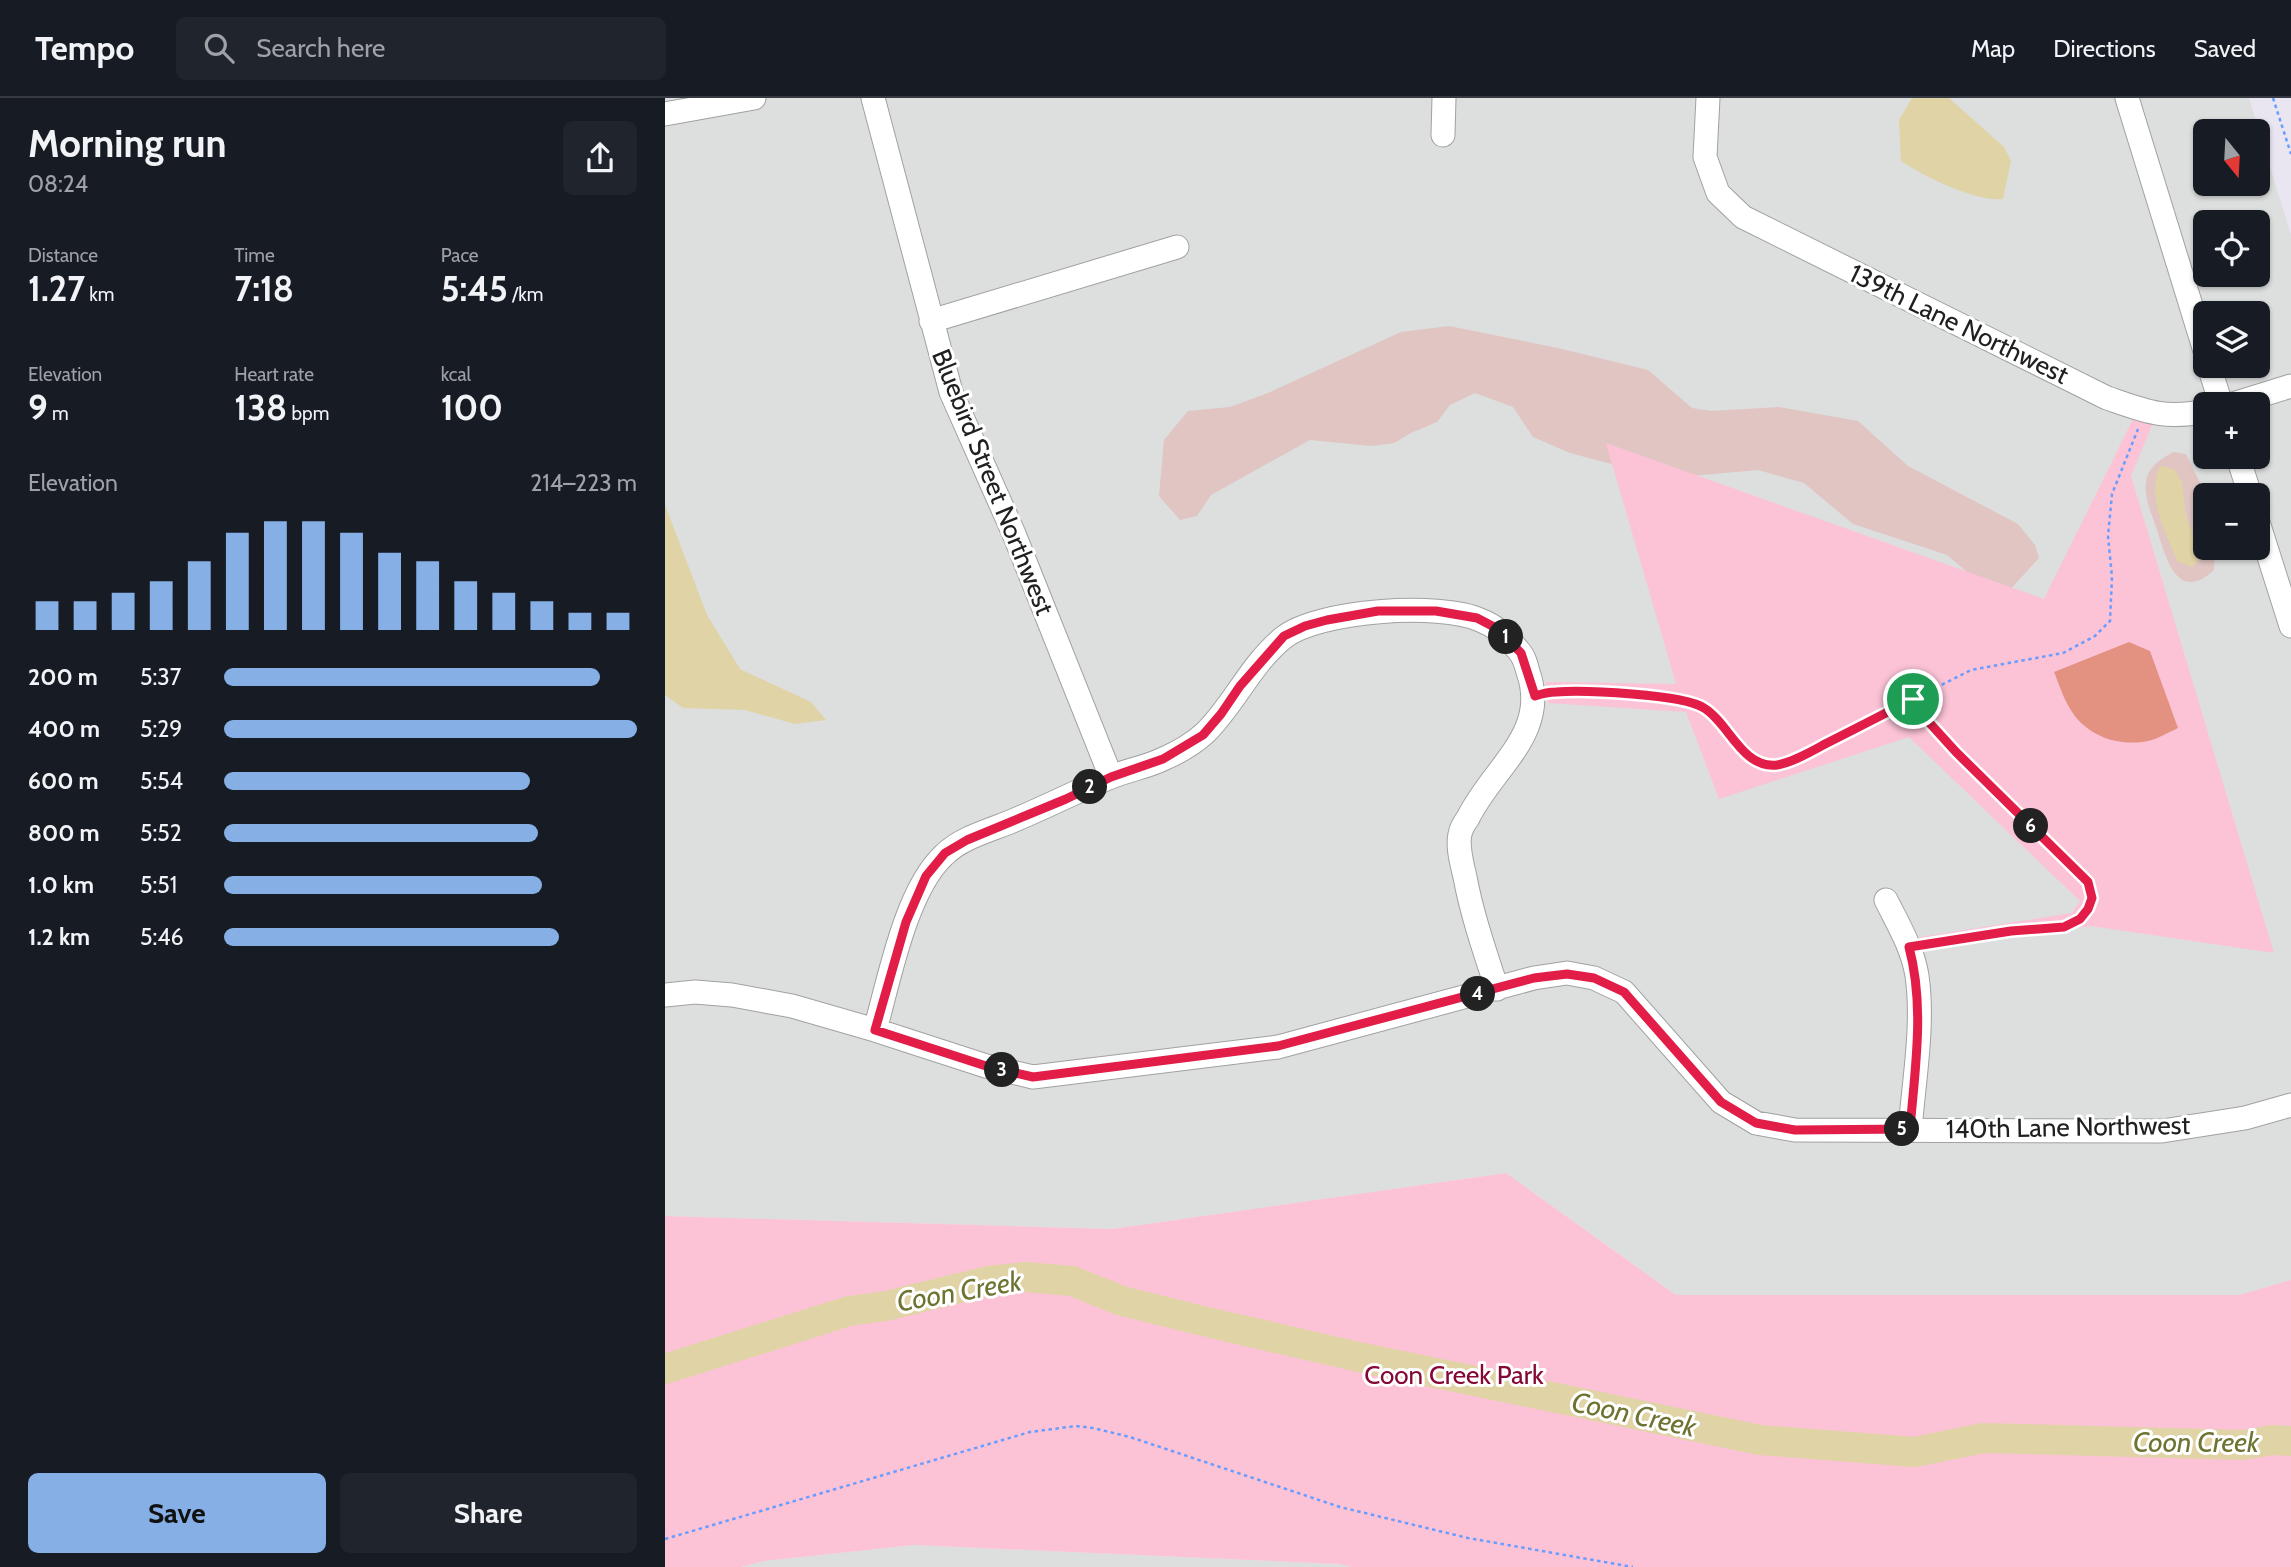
<!DOCTYPE html>
<meta charset="utf-8">
<style>
body{margin:0;font-family:Cabin,sans-serif;background:#20242c;color:#f1f3f6;height:100vh;display:flex;flex-direction:column;font-size:26px;white-space:nowrap}
*{box-sizing:border-box;margin:0}
p{font-size:23px;color:#9ea1a6}
.icon{flex:none;width:38px;height:38px;fill:none;stroke:currentColor;stroke-width:2;stroke-linecap:round;stroke-linejoin:round}
.map{position:relative;flex:1;overflow:hidden}
.details{display:flex;flex-direction:column;background:#171b24;width:665px}
.details>*{flex:none}
.needle{width:46px;rotate:162deg}
.controls{position:absolute;left:1528px;top:21px;display:grid;gap:14px}
.controls a{display:grid;place-items:center;width:77px;height:77px;border-radius:10px;background:#171b24;box-shadow:0 2px 5px #0004;font-size:35px}
.pin{position:absolute;display:grid;place-items:center;width:60px;height:60px;color:#fff;margin:-30px;border:4px solid #fff;border-radius:50%;box-shadow:0 2px 7px #0007}
.km{position:absolute;width:35px;height:35px;margin:-18px;border-radius:50%;background:#222;color:#fff;font-size:19px;line-height:35px;text-align:center}
.round{display:grid;place-items:center;flex:none;width:74px;height:74px;border-radius:10px;background:#20242c}
.headline{display:flex;align-items:center;justify-content:space-between;height:119px;padding:0 28px}
h1{font-size:38px;font-weight:800;line-height:52px}
.metrics{display:grid;grid-template-columns:repeat(3,1fr);gap:10px;height:119px;padding:7px 28px}
.metrics div{display:grid;align-content:center}
.metrics b{font-size:35px;font-weight:800}
.metrics small{font-size:19px;font-weight:400}
.metrics p{font-size:19px}
.chart{height:196px;padding:14px 28px}
.chart p{display:flex;justify-content:space-between}
.chart svg{width:100%;height:126px;margin-top:7px;stroke:#85afe5;stroke-width:6}
.action{display:flex;gap:14px;margin-top:auto;padding:14px 28px}
.action a{flex:1;height:80px;border-radius:10px;background:#85afe5;color:#111;font-size:28px;font-weight:800;line-height:80px;text-align:center}
.action a+a{background:#20242c;color:#f1f3f6}
ul{padding:0 28px;list-style:none;font-size:23px}
li{display:grid;grid-template-columns:112px 84px 1fr;align-items:center;height:52px}
li i{height:18px;border-radius:9px;background:#85afe5}
header{display:flex;align-items:center;gap:42px;box-sizing:border-box;height:98px;padding:0 35px;background:#171b24;border-bottom:2px solid #363941}
header strong{font-size:33px}
nav{display:flex;gap:38px;margin-inline-start:auto;font-size:24px}
.search{width:490px;height:63px;background:#20242c;display:flex;align-items:center;gap:18px;box-sizing:border-box;padding:0 24px;border-radius:10px;color:#9ea1a6;font-size:26px}
main{display:flex;flex:1;min-height:0}
.map>svg:first-child{display:block}
</style>
<header>
<strong>Tempo</strong>
<div class="search"><svg class="icon" aria-label="search" viewBox="0 0 24 24"><circle cx="10" cy="10" r="6"/><path d="M15 15l6 6"/></svg>Search here</div>
<nav><a>Map</a><a>Directions</a><a>Saved</a></nav>
</header>
<main>
<section class="details">
<div class="headline"><div><h1>Morning run</h1><p>08:24</p></div><a class="round"><svg class="icon" aria-label="share" viewBox="0 0 24 24"><path d="M12 15V3M7 8l5-5 5 5M5 13v7h14v-7"/></svg></a></div>
<div class="metrics">
<div><p>Distance</p><b>1.27<small> km</small></b></div>
<div><p>Time</p><b>7:18</b></div>
<div><p>Pace</p><b>5:45<small> /km</small></b></div>
</div>
<div class="metrics">
<div><p>Elevation</p><b>9<small> m</small></b></div>
<div><p>Heart rate</p><b>138<small> bpm</small></b></div>
<div><p>kcal</p><b>100</b></div>
</div>
<div class="chart"><p><span>Elevation</span>214–223 m</p>
<svg viewBox="0 0 160 44" preserveAspectRatio="none"><path d="M5 44V34M15 44V34M25 44V31M35 44V27M45 44V20M55 44V10M65 44V6M75 44V6M85 44V10M95 44V17M105 44V20M115 44V27M125 44V31M135 44V34M145 44V38M155 44V38"/></svg>
</div>
<ul>
<li><b>200 m</b>5:37<i style="width:91%"></i></li>
<li><b>400 m</b>5:29<i style="width:100%"></i></li>
<li><b>600 m</b>5:54<i style="width:74%"></i></li>
<li><b>800 m</b>5:52<i style="width:76%"></i></li>
<li><b>1.0 km</b>5:51<i style="width:77%"></i></li>
<li><b>1.2 km</b>5:46<i style="width:81%"></i></li>
</ul>
<div class="action"><a>Save</a><a>Share</a></div>
</section>
<div class="map">
<svg width="1626" height="1469" viewBox="0 0 1626 1469">
<rect width="100%" height="100%" fill="#e9e6f1"/>
<!-- residential -->
<path fill="#dddede" fill-rule="evenodd" d="M0,0h1584l42,137v1045l-52,15h-563l-170,-122 -394,56 -447,-13zM1540,33h52v53h-52zM1540,124h52v53h-52zM1540,215h52v53h-52zM1540,306h52v53h-52zM1540,397h52v53h-52z
M249,1447l425,19 12,3h-610l23,-6z"/>
<!-- wetland -->
<path fill="#e0c5c3" d="M784,228l109,22 90,22 44,38 19,3 68,-4 79,14 50,45 110,58 17,21 4,13 -32,35 -28,-11 -32,-27 -94,-31 -49,-41 -46,-13 -78,7 -42,-6 -68,-18 -37,-16 -20,-30 -38,-14 -25,12 -13,17 -26,11 -17,10 -22,3 -62,-6 -99,55 -14,21 -17,4 -21,-24 5,-56 24,-29 42,-4 38,-14 133,-61z
M1509,354l12,2 15,31 4,18v45h10l-1,22c-37,34 -48,-12 -57,-40 -5,-16 -15,-35 -10,-53 3,-11 16,-20 27,-25z"/>
<!-- park -->
<path fill="#fcc3d7" d="M1468,321l20,4 -22,53 143,477 -183,-27 -169,24 -2,-13 152,-24 8,-12 -171,-164 -190,62 -33,-87 -138,-9 -2,-21 130,2 -70,-241 438,156z
M841,1075l170,122h563l52,-15v287h-940l-12,-3 -425,-19 -150,16 -23,6h-76v-351l447,13z"/>
<!-- pitch -->
<path fill="#e39282" d="M1464,544l21,9 28,77c-9,4 -20,11 -30,13 -30,6 -63,-5 -79,-34 -6,-10 -10,-23 -15,-35z"/>
<!-- water -->
<path fill="#e0d3a5" d="M1247,0h37l55,49 7,14 -8,38c-27,3 -80,-23 -102,-38l-2,-41z
M1495,368l14,3 8,13 3,29 16,48 -9,8 -15,-6c-11,-30 -31,-63 -17,-95z
M0,407l42,110 33,54 71,33 15,18 -31,4 -50,-14 -62,-2 -18,-13z"/>
<g fill="none" stroke-linecap="round" stroke-linejoin="round">
<!-- river -->
<path stroke="#e0d3a5" stroke-width="30" d="M0,1271l184,-58 37,-5 102,-25 37,-4 47,4 50,20 85,21 156,36 397,82 155,12 68,-14 261,7 28,-5 19,1"/>
<defs>
<path id="minor" d="M208,0l78,294 63,142 97,243
M1043,0l-3,59 13,36 25,24 364,181c38,13 58,22 98,13
M1462,0l78,253
M0,16l89,-16
M778,37l1,-37
M266,223l246,-74
M1544,268l12,38
M1568,306l58,-18
M1573,359l12,38
M1592,421l34,107
M1221,802c12,24 27,49 31,76 7,47 -3,105 -7,153
M0,897l30,-3 37,3 60,11 83,24 111,36 47,11 245,-30 256,-69 33,-5 27,5 30,14 97,110 35,21 39,7 367,1 83,-13 46,-13
M210,932c14,-50 31,-140 69,-175 17,-17 44,-24 66,-33 34,-14 67,-31 101,-45 17,-7 36,-10 52,-18 14,-6 31,-16 42,-26 29,-28 45,-68 78,-95 34,-28 157,-36 197,-18 16,6 28,17 38,30 6,6 8,14 10,22 22,61 -36,96 -60,146 -3,4 -7,11 -8,16 -3,13 2,30 5,43 7,38 20,75 32,112"/>
</defs>
<!-- minor casing -->
<use href="#minor" stroke="#a1a1a1" stroke-width="25"/>
<!-- path -->
<path stroke="#699cff" stroke-width="2.5" stroke-dasharray="3.5 3.5" stroke-linecap="butt" d="M1608,0l18,56
M886,594h31l105,8c11,5 21,8 29,17 17,18 29,48 58,47 9,0 19,-5 27,-8l170,-86 92,-17 32,-17 15,-15 2,-44 -4,-41 4,-42 26,-65
M1248,602l13,19 30,33 132,130 4,16 -4,12 -8,9 -16,8 -53,4 -84,13
M0,1441l365,-107 46,-6 17,2 37,9 210,70 128,31 165,29"/>
<!-- minor -->
<use href="#minor" stroke="#fff" stroke-width="23"/>
</g>
<g fill="none" stroke-linecap="round" stroke-linejoin="round">
<defs>
<path id="route" d="M713,513h58l41,7 21,11 23,24 14,43c6,-2 14,-4 21,-4 27,-2 127,2 148,16 25,15 38,61 73,57 17,-3 35,-14 50,-22 28,-14 57,-29 86,-44l13,20 30,33 132,130 4,16 -4,11 -8,10 -16,8 -53,4 -102,16c16,60 6,121 1,182l-115,1 -39,-7 -35,-21 -97,-110 -30,-14 -27,-4 -33,4 -256,68 -245,31 -47,-11 -111,-36 31,-108 20,-46 19,-23 22,-13 99,-41 45,-22 52,-18 40,-24 18,-21 19,-28 44,-50 21,-10 22,-6z"/>
</defs>
<!-- route casing -->
<use href="#route" stroke="#fff" stroke-width="14"/>
<!-- route -->
<use href="#route" stroke="#e11d48" stroke-width="9"/>
</g>
<g text-anchor="middle" stroke-width="6" stroke-linejoin="round" paint-order="stroke">
<!-- street labels -->
<g font-size="26" fill="#202020" stroke="#fff">
<text transform="translate(1294 226) rotate(26)" y="9">139th Lane Northwest</text>
<text transform="translate(328 384) rotate(68)" y="9">Bluebird Street Northwest</text>
<text transform="translate(1403 1029) rotate(-1)" y="9">140th Lane Northwest</text>
</g>
<!-- park labels -->
<g font-size="26" fill="#850734" stroke="#fff">
<text x="789" y="1286">Coon Creek Park</text>
</g>
<!-- water labels -->
<g font-size="28" font-style="italic" fill="#6f7332" stroke="#fff">
<text transform="translate(294 1193) rotate(-10)" y="10">Coon Creek</text>
<text transform="translate(969 1316) rotate(12)" y="10">Coon Creek</text>
<text x="1531" y="1354">Coon Creek</text>
</g>
</g>
</svg>
<div class="controls">
<a><svg class="needle" viewBox="-14 -14 28 28"><path d="M0-13l5 13h-10z" fill="#e53935"/><path d="M0 13l5-13h-10z" fill="#9ea1a6"/></svg></a>
<a><svg class="icon" aria-label="locate" viewBox="0 0 24 24"><circle cx="12" cy="12" r="6"/><path d="M12 2v4M12 18v4M2 12h4M18 12h4"/></svg></a>
<a><svg class="icon" aria-label="layers" viewBox="0 0 24 24"><path d="M12 4l9 5-9 5-9-5zM3 14l9 5 9-5"/></svg></a>
<a>+</a>
<a>−</a>
</div>
<div class="pin" style="left:1248px;top:601px;background:#1e9e55"><svg class="icon" aria-label="arrive" viewBox="0 0 24 24"><path d="M6 21V4h12l-3 4 3 4H6"/></svg></div>
<b class="km" style="left:841px;top:539px">1</b>
<b class="km" style="left:425px;top:689px">2</b>
<b class="km" style="left:337px;top:972px">3</b>
<b class="km" style="left:813px;top:896px">4</b>
<b class="km" style="left:1237px;top:1031px">5</b>
<b class="km" style="left:1366px;top:728px">6</b>
</div>
</main>
